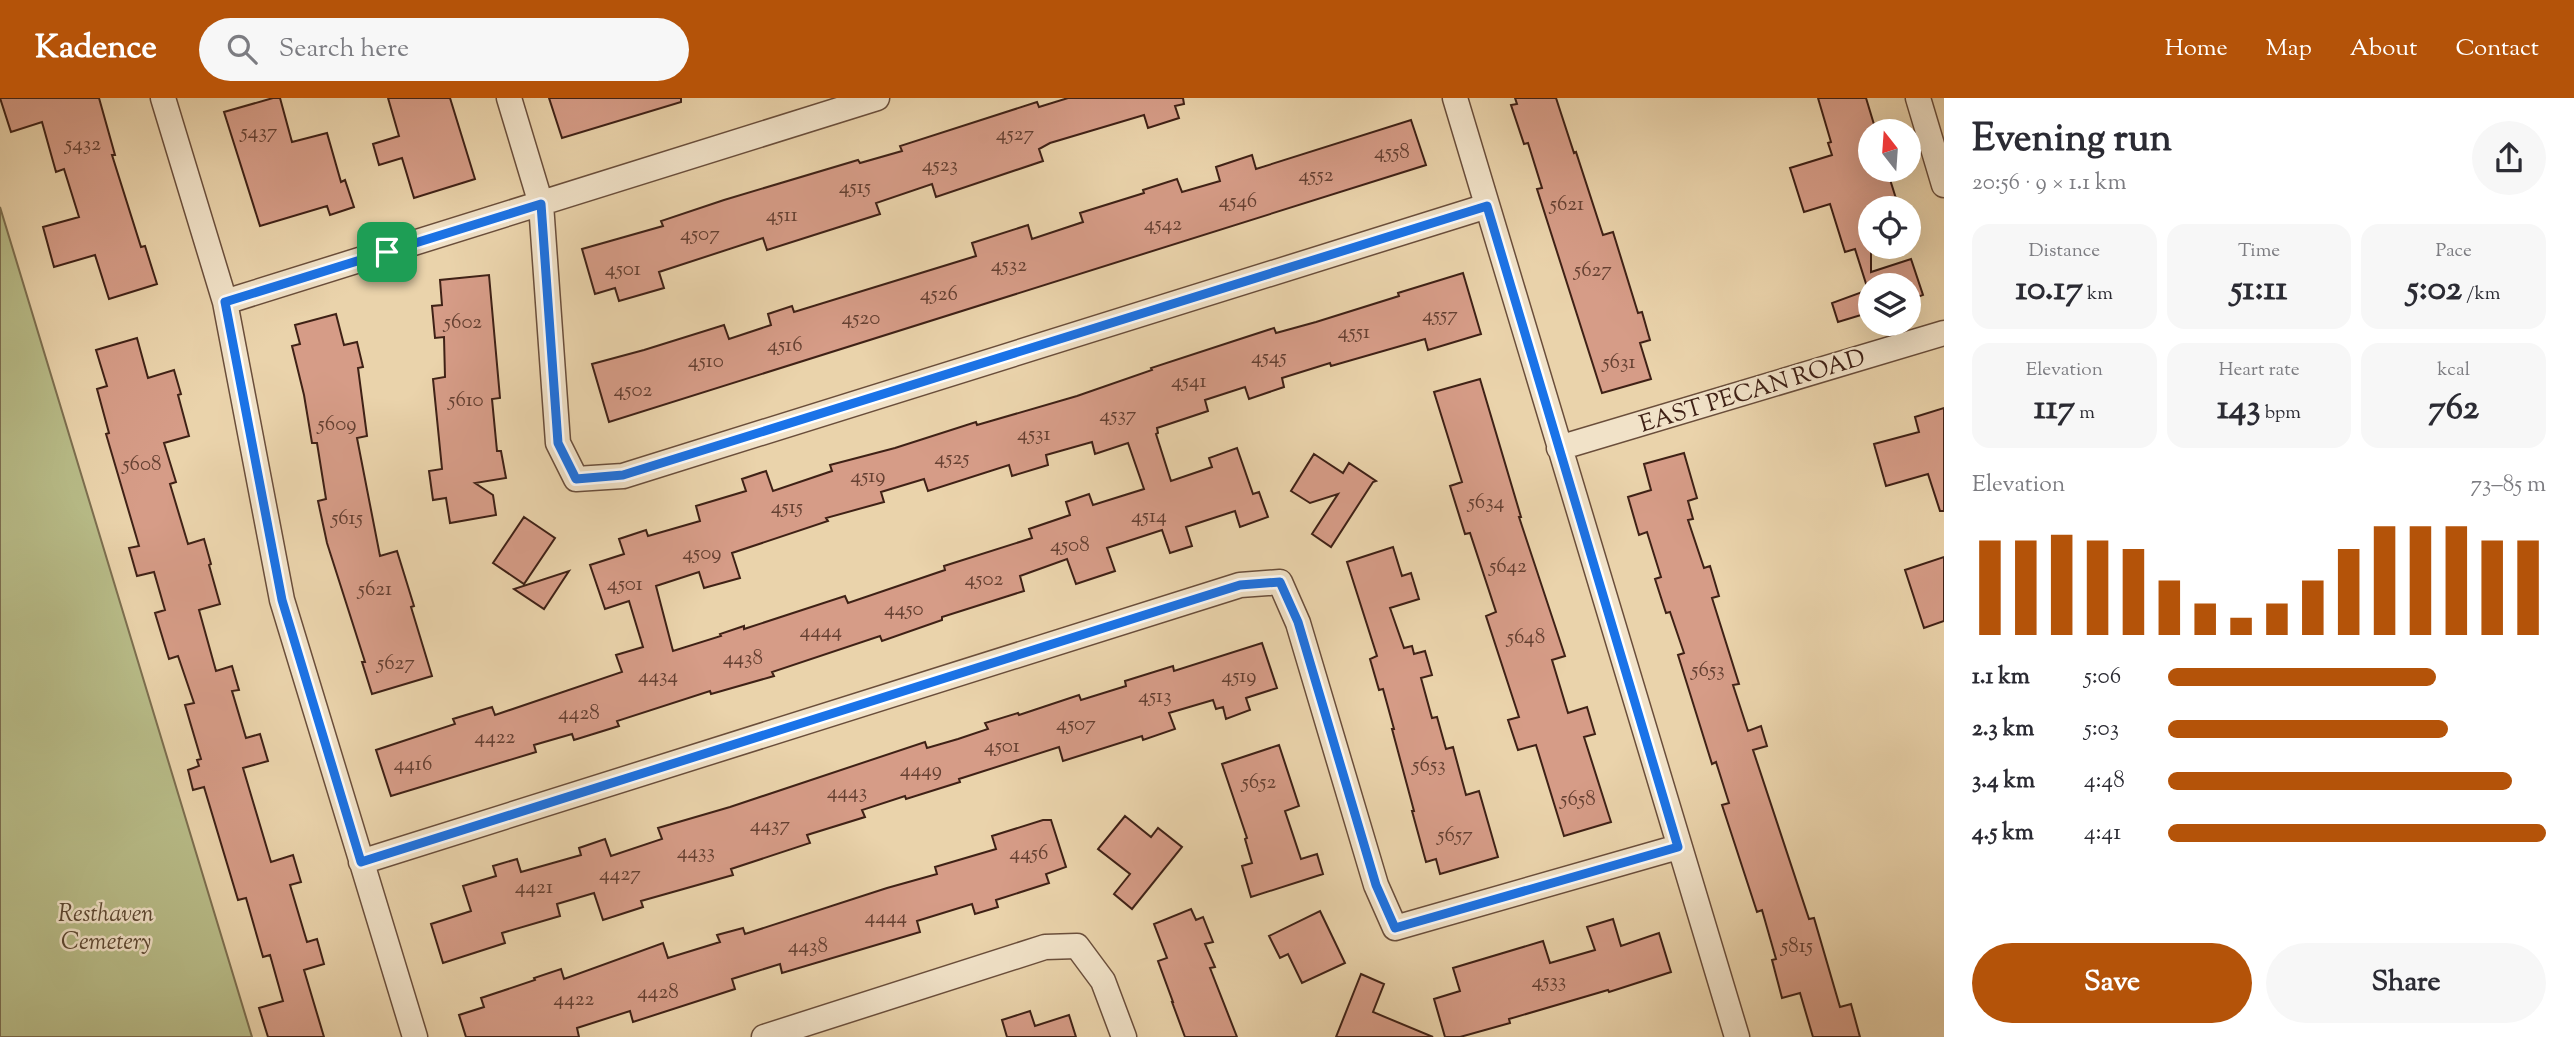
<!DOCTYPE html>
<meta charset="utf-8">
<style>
body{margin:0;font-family:"Sorts Mill Goudy",serif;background:#f7f7f7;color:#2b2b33;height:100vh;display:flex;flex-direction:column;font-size:26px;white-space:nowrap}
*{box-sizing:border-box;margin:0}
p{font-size:23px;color:#7c7c81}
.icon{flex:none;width:38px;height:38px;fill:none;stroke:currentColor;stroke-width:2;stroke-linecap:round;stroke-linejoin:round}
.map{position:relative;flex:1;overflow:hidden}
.details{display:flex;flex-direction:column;background:#fff;width:630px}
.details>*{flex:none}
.needle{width:46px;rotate:343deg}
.buttons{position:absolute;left:1858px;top:21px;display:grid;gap:14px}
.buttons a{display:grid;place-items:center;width:63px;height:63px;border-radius:50%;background:#fff;box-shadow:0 7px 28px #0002;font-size:35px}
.pin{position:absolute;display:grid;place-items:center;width:60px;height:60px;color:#fff;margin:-30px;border-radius:14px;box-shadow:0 4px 10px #0006}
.round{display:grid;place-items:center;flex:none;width:74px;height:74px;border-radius:37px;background:#f7f7f7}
.head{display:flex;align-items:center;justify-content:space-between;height:119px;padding:0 28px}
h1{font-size:38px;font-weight:700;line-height:52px}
.figures{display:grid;grid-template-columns:repeat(3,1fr);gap:10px;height:119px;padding:7px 28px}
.figures div{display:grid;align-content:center;border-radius:18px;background:#f7f7f7;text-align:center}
.figures b{font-size:35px;font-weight:700}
.figures small{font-size:19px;font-weight:400}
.figures p{font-size:19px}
.chart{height:196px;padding:14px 28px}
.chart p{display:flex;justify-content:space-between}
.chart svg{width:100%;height:126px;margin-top:7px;stroke:#b45309;stroke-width:6}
.action{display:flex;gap:14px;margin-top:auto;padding:14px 28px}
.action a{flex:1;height:80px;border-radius:42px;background:#b45309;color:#fff;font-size:28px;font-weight:700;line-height:80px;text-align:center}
.action a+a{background:#f7f7f7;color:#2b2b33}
ul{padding:0 28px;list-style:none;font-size:23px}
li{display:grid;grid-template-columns:112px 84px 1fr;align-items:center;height:52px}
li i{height:18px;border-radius:9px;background:#b45309}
header{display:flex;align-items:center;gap:42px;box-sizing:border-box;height:98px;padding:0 35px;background:#b45309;color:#fff}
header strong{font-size:33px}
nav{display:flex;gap:38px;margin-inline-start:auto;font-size:24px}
.search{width:490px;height:63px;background:#f7f7f7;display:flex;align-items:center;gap:18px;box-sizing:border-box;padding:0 24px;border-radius:38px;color:#7c7c81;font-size:26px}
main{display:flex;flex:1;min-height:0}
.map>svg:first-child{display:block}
</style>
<header>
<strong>Kadence</strong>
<div class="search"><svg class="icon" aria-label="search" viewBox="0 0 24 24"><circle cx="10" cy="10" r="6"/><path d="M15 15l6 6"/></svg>Search here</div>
<nav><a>Home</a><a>Map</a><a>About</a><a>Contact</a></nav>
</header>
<main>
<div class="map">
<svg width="1944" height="939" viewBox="0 0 1944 939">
<rect width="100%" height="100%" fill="#ead3ab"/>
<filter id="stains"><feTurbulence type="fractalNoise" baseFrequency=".00286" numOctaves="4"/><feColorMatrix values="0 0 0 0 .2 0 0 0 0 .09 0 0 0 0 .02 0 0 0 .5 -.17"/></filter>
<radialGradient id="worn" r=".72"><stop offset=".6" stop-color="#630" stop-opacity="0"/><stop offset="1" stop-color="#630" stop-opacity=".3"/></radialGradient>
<!-- green -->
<path fill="#b8bc88" stroke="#7c6e4f" stroke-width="2" d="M0,109l252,830h-252z"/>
<!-- building -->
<path fill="#d69c87" stroke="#3f2116" stroke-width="2" fill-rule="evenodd" d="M0,0h99l16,57h-3l29,92 4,-1 12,38 -48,15 -14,-44 -41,12 -11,-40 36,-10 -15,-48 -8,3 -14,-50 -31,10z
M273,0h7l12,44 35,-9 14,49 4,-2 9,27 -24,8 -3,-9 -67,20 -36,-114z
M388,0h62l25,81 -61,19 -12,-40 -23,7 -6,-21 26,-8z
M549,0h132v4l-119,36z
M1068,0h115l1,6 -9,2 4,12 -31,10 -4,-13 -94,28 -11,6 4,12 -107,36 -4,-13 -56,19 4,11 -113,36 -4,-12 -104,34 5,16 -45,13 -4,-13 -20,6 -13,-45 81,-23 -2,-5 63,-21 134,-40 2,3 42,-12 -2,-5 137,-44 2,5z
M1515,0h41l18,55 2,-1 27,83 10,-3 25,81 4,-1 8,28 -10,3 11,36 -49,14 -65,-204 5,-1 -14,-45 -4,1 -13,-39 6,-1z
M1818,0h48l10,33h-5v39h16l12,38h-28v64l40,-13 12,36 -14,5v-15h-38v27l-33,10 -6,-19 36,-13 -13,-41 -10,3 -15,-48 -26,8 -14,-44 42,-13 -4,-12 3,-1z
M1411,22l15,45 -817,257 -17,-58 52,-14 80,-25 5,14 42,-14 -3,-11 24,-8 2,6 182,-56 -4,-13 56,-18 4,14 51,-17 -3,-9 64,-20 -1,-3 34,-11 5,13 38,-11 -4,-14 36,-12 4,14z
M1463,175l18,61 -53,16 -3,-11 -94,27 -1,-3 -48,15 2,9 -35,12 -4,-12 -40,13 3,11 -51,17 1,5 -2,1 15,47 41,-14 -3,-9 28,-10 16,46 6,-2 9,25 -28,10 -5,-16 -49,16 6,19 -22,7 -8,-23 -55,18 8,23 -39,13 -9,-25 -47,17 4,15 -82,26v3l-60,21 -2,-5 -108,36 2,4 -63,18 -1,-3 -93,30 2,5 -45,14 -2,-6 -38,11 2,7 -145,44 -15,-46 79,-26 -2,-5 39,-12 3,8 127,-43 -6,-17 27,-8 -14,-46 -24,8 -15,-44 34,-11 -5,-15 27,-9 2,6 52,-15 -4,-15 50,-15 -4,-12 24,-8 7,20 59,-20 -2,-6 65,-17 81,-26 1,3 100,-29 75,-26 -1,-2 86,-28 37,-12 2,5 40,-11 83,-26 -1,-3zM1092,344l3,12 33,-11 16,46 -51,16 -4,-11 -23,8 4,13 -41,14 3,9 -88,28 1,4 -97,33 -3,-7 -101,33v-3l-24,8 1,2 -48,15 -17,-65 43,-14 5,16 36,-10 -8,-25 96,-32 -2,-3 58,-16 -3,-10 43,-13 4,12 81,-26 3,11 36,-11 -2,-10z
M489,177l11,123 -8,1 5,52h4l5,27 -31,5 18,12 3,20 -46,8 -4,-25 -13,2 -4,-29 13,-2 -9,-90 12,-2 -1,-40 -9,1 -3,-32 10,-1 -2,-25z
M336,216l8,31 13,-3 6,25 -5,1 9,68 -10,2 23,118 17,-5 17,55 -3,1 21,69 -60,18 -10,-32h3l-38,-119 -9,-42 8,-2 -9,-56h-5l-8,-48 -12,-49 8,-2 -5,-19z
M137,240l11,40 26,-8 7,24 -3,1 11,41 -25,7 12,39 -6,2 18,60 16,-5 7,25 -2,1 11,39 -21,6 17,61 16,-5 7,24 -7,1 14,47 14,-4 8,27 -25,7 28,94 22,-7 8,27 -11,3 17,57 10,-3 7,25 -20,6 20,67h-56l-9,-29 24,-7 -13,-46 -7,2 -17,-59 -8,2 -34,-113 -11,3 -5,-20 11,-4 -2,-6 4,-1 -16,-54 9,-2 -16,-47 -9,3 -14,-46 10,-3 -11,-38 -17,4 -8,-28 10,-2 -33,-112 3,-1 -12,-44 10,-3 -11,-36z
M1480,281l41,138h-2l46,139 -13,4 16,53 19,-6 8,27 -11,3 27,85 -47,14 -28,-91 -18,5 -10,-30 11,-3 -33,-101 10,-4 -26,-79 -5,1 -15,-48 12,-4 -28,-90z
M1944,310v103h-4l-12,-37 -42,12 -12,-42 45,-12 -4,-15z
M1684,355l13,45 -9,3 5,18 -5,1 16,48 6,-2 9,30 -7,2 27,86 -6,1 15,46 13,-5 6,20 -14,4 56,169 5,-1 26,89 11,-3 9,33h-47l-13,-44 -18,5 -10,-38 4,-1 -14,-49 -5,2 -35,-107 7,-2 -13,-41 -4,2 -34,-109 6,-2 -14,-41 -4,1 -11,-34 6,-2 -14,-45 -8,3 -11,-38 23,-7 -7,-26z
M1314,356l29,19 6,-10 27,18 -3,1 -42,65 -19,-13 26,-40 -28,9 -19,-12z
M524,419l31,21 -31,46 -31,-21z
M1393,449l9,29 9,-3 8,26 -29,9 14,40 8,-2 2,8 11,-3 7,24 -11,3 11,40 5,-1 9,32 7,-2 13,48 13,-4 19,66 -58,17 -4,-15 -10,3 -14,-51h2l-22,-82h2l-11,-40 -4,1 -9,-31 7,-3 -30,-94z
M1944,459v64l-20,7 -19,-58z
M569,473l-25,38 -30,-20z
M1262,545l15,45 -31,10 4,12 -24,9 -3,-12 -7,2 -3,-9 -44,13 6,16 -32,11 -1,-4 -79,25 -4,-14 -100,32 1,3 -54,17 -1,-3 -43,14 3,7 -58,18 3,8 -79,26 2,6 -92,26 2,6 -40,13 -9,-27 -37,11 3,12 -58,17 3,10 -62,20 -12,-39 40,-13 -8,-25 33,-10 -3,-10 24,-7 4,13 60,-17 -2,-7 26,-9 6,17 51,-17 -4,-11 72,-21 195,-65 2,6 31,-9 30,-10 -3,-6 33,-10 1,2 60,-20 2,5 45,-14 -1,-5 48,-15 1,5z
M1279,647l20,61 -14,5 16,48 16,-5 6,20 -72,23 -9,-31 10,-3 -7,-24 2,-1 -25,-74z
M1125,718l26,21 7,-9 24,19 -50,62 -18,-15 16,-20 -32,-25z
M1043,722h8l15,47 -20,7 3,9 -53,17 2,7 -23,7 -3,-10 -55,17 3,11 -138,41 -2,-9 -48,15 3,10 -102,33 -3,-11 -53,17 2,9h-113l-7,-22 25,-8 -3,-9 54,-18 -1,-2 27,-9 3,10 99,-36 5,15 52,-16 -3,-7 26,-7 2,6 142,-46 50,-14 -2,-7 61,-18 -4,-13z
M1191,811l5,11 7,-3 10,25 -8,2 10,23 -5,1 27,69h-52l-13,-35h1l-15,-41 9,-3 -13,-34z
M1320,813l25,52 -43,20 -14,-29 -8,4 -11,-22z
M1613,821l8,27 38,-13 12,39 -62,20 -1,-2 -99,29 1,4 -50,14h-15l-11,-38 26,-8 -7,-23 90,-27 7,22 45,-13 -8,-23z
M1361,876l23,10 -11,28 60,25h-97z
M1030,913l5,15 34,-11 7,22h-69l-5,-17z"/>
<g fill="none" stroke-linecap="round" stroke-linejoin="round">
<defs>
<path id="minor" d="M163,0l62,204 57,298 133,437
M509,0l32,106 17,239 18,36 47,-3 864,-270
M1455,0l282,939
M1918,0l26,87
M225,204l652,-204
M1559,350l385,-115
M361,764l879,-277 40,-3 18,41 78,262 19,43 283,-81
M764,939l281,-90 32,-1 26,35 21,56"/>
</defs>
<!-- minor casing -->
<use href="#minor" stroke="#6a4e3b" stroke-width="27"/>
<!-- minor -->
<use href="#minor" stroke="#f1e2c8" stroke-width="24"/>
</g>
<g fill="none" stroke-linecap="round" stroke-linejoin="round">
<defs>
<path id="route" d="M541,106l17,239 18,36 47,-4 864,-269 191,641 -283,81 -19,-43 -78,-263 -18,-40 -40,3 -879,277 -79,-262 -57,-298z"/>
</defs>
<!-- route casing -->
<use href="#route" stroke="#fff" stroke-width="14"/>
<!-- route -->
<use href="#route" stroke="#1a73e8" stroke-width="9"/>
</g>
<g text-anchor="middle" stroke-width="5" stroke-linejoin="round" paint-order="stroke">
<!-- number labels -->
<g font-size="21" fill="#654032">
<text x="259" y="40">5437</text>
<text x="1015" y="42">4527</text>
<text x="83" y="52">5432</text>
<text x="1392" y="60">4558</text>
<text x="940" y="73">4523</text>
<text x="1316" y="83">4552</text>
<text x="855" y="95">4515</text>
<text x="1238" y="109">4546</text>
<text x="1567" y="112">5621</text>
<text x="782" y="123">4511</text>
<text x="1163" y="132">4542</text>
<text x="700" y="142">4507</text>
<text x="1009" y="173">4532</text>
<text x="623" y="177">4501</text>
<text x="1593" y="178">5627</text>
<text x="939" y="202">4526</text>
<text x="1440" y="223">4557</text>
<text x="861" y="226">4520</text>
<text x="463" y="230">5602</text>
<text x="1354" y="240">4551</text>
<text x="785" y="253">4516</text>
<text x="1269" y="265">4545</text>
<text x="706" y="269">4510</text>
<text x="1619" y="270">5631</text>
<text x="1189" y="289">4541</text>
<text x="633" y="298">4502</text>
<text x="466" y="308">5610</text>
<text x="1118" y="323">4537</text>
<text x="337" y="332">5609</text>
<text x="1034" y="342">4531</text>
<text x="952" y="366">4525</text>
<text x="142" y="372">5608</text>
<text x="868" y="384">4519</text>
<text x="1486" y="410">5634</text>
<text x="787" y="415">4515</text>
<text x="1149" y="424">4514</text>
<text x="347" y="426">5615</text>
<text x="1070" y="453">4508</text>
<text x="702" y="461">4509</text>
<text x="1508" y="474">5642</text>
<text x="984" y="487">4502</text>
<text x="625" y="492">4501</text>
<text x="375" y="497">5621</text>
<text x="904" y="517">4450</text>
<text x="821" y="539">4444</text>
<text x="1526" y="545">5648</text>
<text x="743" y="566">4438</text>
<text x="396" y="571">5627</text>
<text x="1708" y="578">5653</text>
<text x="658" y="584">4434</text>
<text x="1239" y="584">4519</text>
<text x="1155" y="604">4513</text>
<text x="579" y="621">4428</text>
<text x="1076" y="632">4507</text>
<text x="495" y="645">4422</text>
<text x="1002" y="654">4501</text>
<text x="413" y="672">4416</text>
<text x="1429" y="673">5653</text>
<text x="921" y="678">4449</text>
<text x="1259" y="690">5652</text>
<text x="847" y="700">4443</text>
<text x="1578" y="707">5658</text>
<text x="770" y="733">4437</text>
<text x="1455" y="743">5657</text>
<text x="696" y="760">4433</text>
<text x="1029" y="761">4456</text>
<text x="620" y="782">4427</text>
<text x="534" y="795">4421</text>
<text x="886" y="825">4444</text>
<text x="808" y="854">4438</text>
<text x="1797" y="854">5815</text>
<text x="1549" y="889">4533</text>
<text x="658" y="900">4428</text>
<text x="574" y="907">4422</text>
</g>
<!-- street labels -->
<g font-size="24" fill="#3f2116" stroke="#f1e2c8">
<text transform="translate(1752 292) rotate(-17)" y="8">EAST PECAN ROAD</text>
</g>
<!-- park labels -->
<g font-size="24" font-style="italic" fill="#5d4832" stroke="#f1e2c8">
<text x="106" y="823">Resthaven<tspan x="106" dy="28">Cemetery</tspan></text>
</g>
</g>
<rect width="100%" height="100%" filter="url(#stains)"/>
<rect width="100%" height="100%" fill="url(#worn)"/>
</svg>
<div class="buttons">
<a><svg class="needle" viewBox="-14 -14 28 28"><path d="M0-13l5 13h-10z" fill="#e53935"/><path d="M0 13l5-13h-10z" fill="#7c7c81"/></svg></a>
<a><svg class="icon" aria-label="locate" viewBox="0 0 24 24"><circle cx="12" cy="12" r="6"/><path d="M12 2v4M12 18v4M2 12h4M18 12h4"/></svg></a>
<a><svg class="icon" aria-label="layers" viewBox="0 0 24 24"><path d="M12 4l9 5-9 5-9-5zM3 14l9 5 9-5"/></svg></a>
</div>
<div class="pin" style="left:387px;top:154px;background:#1e9e55"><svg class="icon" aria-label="arrive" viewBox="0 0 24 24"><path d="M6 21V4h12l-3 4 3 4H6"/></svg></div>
</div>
<section class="details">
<div class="head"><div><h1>Evening run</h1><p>20:56 · 9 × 1.1 km</p></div><a class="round"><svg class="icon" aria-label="share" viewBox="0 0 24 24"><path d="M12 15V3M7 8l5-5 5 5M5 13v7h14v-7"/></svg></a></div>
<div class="figures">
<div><p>Distance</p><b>10.17<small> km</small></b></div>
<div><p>Time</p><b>51:11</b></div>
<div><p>Pace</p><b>5:02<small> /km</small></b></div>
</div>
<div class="figures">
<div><p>Elevation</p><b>117<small> m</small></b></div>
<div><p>Heart rate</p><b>143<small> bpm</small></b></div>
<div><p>kcal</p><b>762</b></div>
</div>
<div class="chart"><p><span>Elevation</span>73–85 m</p>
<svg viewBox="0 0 160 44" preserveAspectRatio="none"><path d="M5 44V11M15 44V11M25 44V9M35 44V11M45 44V14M55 44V25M65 44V33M75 44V38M85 44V33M95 44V25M105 44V14M115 44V6M125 44V6M135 44V6M145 44V11M155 44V11"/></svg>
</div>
<ul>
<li><b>1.1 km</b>5:06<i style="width:71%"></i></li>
<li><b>2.3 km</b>5:03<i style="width:74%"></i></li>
<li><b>3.4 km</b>4:48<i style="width:91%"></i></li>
<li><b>4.5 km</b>4:41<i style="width:100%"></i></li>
</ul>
<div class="action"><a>Save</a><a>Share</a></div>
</section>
</main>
